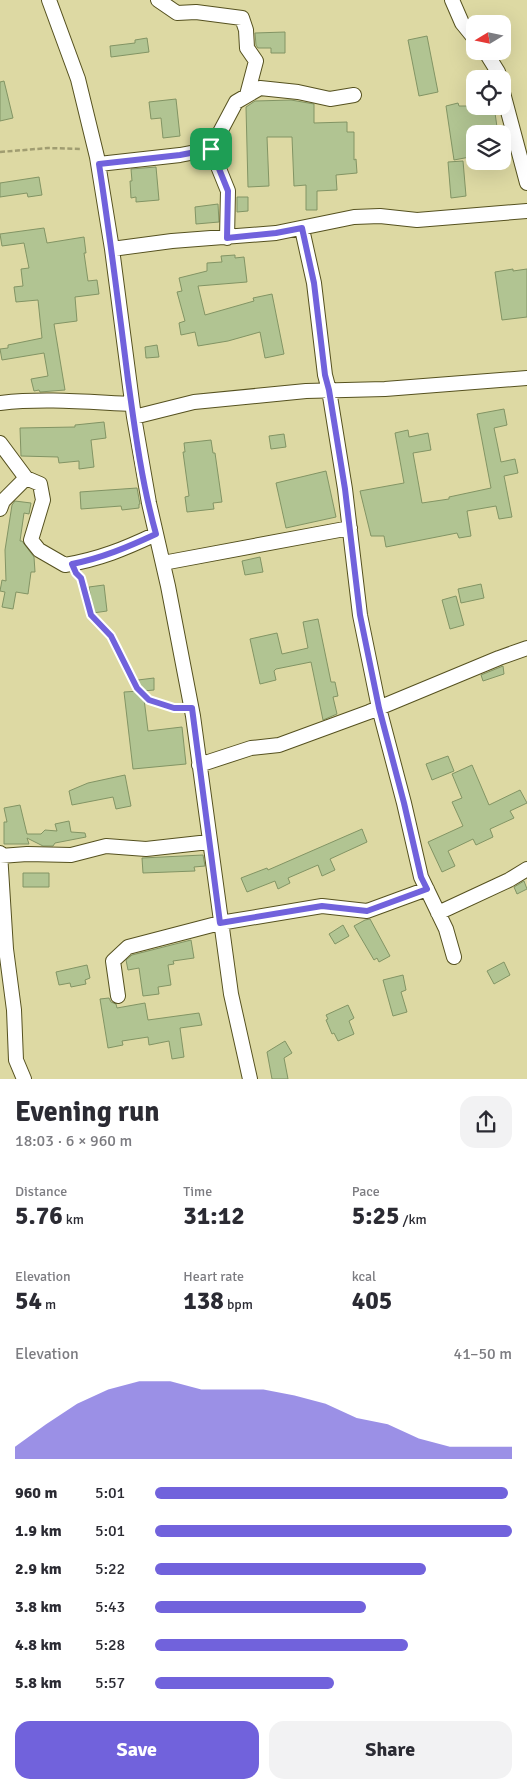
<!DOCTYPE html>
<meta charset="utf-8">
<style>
body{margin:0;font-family:Signika,sans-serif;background:#f2f2f3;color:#2b2b33;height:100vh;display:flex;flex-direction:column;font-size:19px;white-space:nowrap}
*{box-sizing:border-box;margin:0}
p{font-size:16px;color:#7c7c81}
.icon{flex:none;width:28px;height:28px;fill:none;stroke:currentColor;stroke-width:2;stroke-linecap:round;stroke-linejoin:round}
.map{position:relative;height:1079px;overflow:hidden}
.panel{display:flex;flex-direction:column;background:#fff;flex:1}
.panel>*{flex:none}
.needle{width:32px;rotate:260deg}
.tools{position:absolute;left:466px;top:15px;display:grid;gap:10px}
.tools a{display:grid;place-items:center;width:45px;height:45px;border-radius:10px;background:#fff;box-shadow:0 5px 20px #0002;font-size:25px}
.pin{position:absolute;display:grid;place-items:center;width:42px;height:42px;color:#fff;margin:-21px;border-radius:10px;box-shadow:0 2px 8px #0006}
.round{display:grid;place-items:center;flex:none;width:52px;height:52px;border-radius:15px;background:#f2f2f3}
.summary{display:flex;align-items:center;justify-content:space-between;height:85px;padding:0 15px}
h1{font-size:28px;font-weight:800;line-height:38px}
.metrics{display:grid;grid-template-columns:repeat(3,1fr);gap:8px;height:85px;padding:5px 15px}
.metrics div{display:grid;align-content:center}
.metrics b{font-size:25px;font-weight:800}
.metrics small{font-size:14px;font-weight:400}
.metrics p{font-size:14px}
.chart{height:140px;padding:10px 15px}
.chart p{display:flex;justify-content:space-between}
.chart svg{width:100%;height:90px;margin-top:5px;fill:#7162dc;opacity:.7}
.primary-button{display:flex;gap:10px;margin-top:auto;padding:10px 15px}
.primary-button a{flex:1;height:58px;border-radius:15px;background:#7162dc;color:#fff;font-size:20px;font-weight:800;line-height:58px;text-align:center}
.primary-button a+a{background:#f2f2f3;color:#2b2b33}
ul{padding:0 15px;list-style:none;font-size:16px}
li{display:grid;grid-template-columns:80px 60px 1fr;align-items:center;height:38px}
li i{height:12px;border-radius:6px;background:#7162dc}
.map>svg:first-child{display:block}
</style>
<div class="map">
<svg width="527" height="1079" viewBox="0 0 527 1079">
<rect width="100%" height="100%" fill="#ddd9a3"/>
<!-- building -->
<path fill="#b1c492" stroke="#829464" d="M285,32v21h-14v-5h-13l-2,-3 -1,-12z
M427,36l11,56 -19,4 -11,-56z
M147,38l2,14 -38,5 -1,-11 25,-3v-3z
M4,81l9,37 -13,3v-39z
M176,99l4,37 -17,2 -2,-20 -10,1 -2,-17z
M291,100l23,4v19l33,-1v10h7v28l2,-1 1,14 -21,2 1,15 -20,1v19h-11v-25l-12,1 -2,-49h-25l2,49 -21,1 -2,-80 9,-6z
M458,103l1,3h22l1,2 12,-2 4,28h-23v22l-21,4 -8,-54z
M463,161l3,35 -15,2 -3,-36z
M156,167l3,33 -23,2v-5l-5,1 -1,-17h2l-1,-12z
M39,177l3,18 -14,2 -1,-4 -27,4v-14z
M237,197h11v14l-11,1z
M218,204l1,18 -23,2 -1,-17z
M44,228l3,15 37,-6 2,16h-2l4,28 9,-1 2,14 -24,3 2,24 -23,3 11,66 -25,2 -1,-2 -5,1 -3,-12 17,-3 -4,-23 -42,7 -2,-11 8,-1v-3l34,-7 -4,-38 -22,2 -2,-15 9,-1 -2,-17 8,-1 -5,-25 -22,3 -2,-12z
M235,255v3l9,-1 3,25 -49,4 7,29 49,-14 -1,-3 19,-4 12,60 -19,4 -5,-26 -32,9 -30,5 -3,-14 -14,3 -2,-12 6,-2 -8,-29 5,-1 -3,-13 28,-7v-8l15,-1 -1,-6z
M513,269v2l14,-2v48l-25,3 -7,-48z
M157,345l2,12 -13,1 -1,-11z
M504,409l3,16 -13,3 7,34 14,-3 3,14 -14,3 8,41 -13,2 -3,-13 -29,5 4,25 -12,2 -2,-5 -71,14 -2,-11h-13l-11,-45 44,-8 -9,-50 13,-3 1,7 19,-4 3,17 -18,3 9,50 27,-4v-2l42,-9 -14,-74z
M104,422l2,16 -15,2 3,27 -15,2v-8l-20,2 -1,-6 -37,-1 -1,-28 55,-1v-2z
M284,434l2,13 -15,2 -2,-13z
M211,440l2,13h2l7,49 -9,1 1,6 -27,3 -2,-15 4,-1 -6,-44h2l-1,-9z
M326,471l10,46 -50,11 -10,-45z
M137,488l3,16h-1v4l-17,2 -1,-4 -40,3 -1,-17z
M15,501l16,2 -2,11 -5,-1 -4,28h2l12,16 1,15h-4l-3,22 -12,-2 -3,17 -11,-2 3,-15 -5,-1 2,-11 4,1 -1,-31 7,-45z
M260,557l3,15 -18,3 -3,-14z
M481,584l3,14 -23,5 -3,-14z
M104,585l3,26 -14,2 -4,-26z
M456,596l8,29 -14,4 -8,-29z
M318,619l13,63h4l3,14 -5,1 4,17 -14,6 -12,-58 -35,7 -2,2 2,9 -16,4 -10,-45 27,-6 5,21 26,-6 -5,-26z
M503,666l1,8 -21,7 -2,-6z
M154,678v12l-11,1 5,40 34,-4 4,37 -53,5 -9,-77 16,-1 -2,-11z
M448,756l6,15 -22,9 -6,-16z
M472,765l17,40 31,-15 7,13 -17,8 4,7 -24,11 3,8 -17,8 -3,-6 -25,12 7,15 -13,6 -14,-30 35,-16 -11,-24 10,-4 -10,-24z
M125,775l6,31 -15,3 -3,-12 -41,8 -3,-14 19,-8z
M20,805l7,29h14l4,-4 12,1 -2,-7 14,-3 2,11 14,1 1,4 -31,6 -2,3h-10l-16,-8 2,6h-25v-22h3l-3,-14z
M362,829l5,13 -37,17 5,11 -13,6 -4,-11 -30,13 2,5 -12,6 -3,-8 -28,11 -6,-14 26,-10 1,2z
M203,855l2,11 -11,1 1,4 -52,2 -1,-15z
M23,873h26v14h-26z
M524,881l3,8 -10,5 -3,-7z
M370,919l20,37 -11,6 -2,-4 -3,2 -20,-34 11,-6z
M343,925l6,11 -14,8 -6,-10z
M191,940l3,18 -21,3 1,3 -6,1 3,20 -13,2 1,7 -16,2 -4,-28 -11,2 -2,-10 6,-5z
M504,962l6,13 -16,9 -7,-13z
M87,965l3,13 -5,2 1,4 -15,3 -1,-4 -11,2 -3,-13z
M403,975l3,15 -5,2 6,20 -14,4 -10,-36z
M109,998l2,4 5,2 1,4 28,-5 3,17 51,-7 3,12 -22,3 4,29 -12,2 -3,-18 -20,4 -1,-8 -26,4 1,4 -15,3 -8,-49z
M348,1005l6,13 -5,3 5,13 -16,7 -4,-8 -2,1 -6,-14 2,-1 -2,-4z
M285,1041l7,12 -8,5 4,21h-16l-5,-27z"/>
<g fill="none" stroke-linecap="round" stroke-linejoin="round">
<defs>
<path id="minor" d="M49,0l29,79 19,78 15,92 22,168 15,86 19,83 25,130 38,278 19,85
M158,0l19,13 19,-1 46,6 4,12 1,18 9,13 -9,34
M452,0l10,23 13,16
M485,51l13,21 2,7
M502,89l25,94
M211,149l25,-47 24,-14 38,4 32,7 24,-4
M99,164l81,-9 31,-6 17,42 -1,47
M302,229l12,54 11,92 4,15 16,99 15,126 19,93 25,95 17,74 25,52 8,28
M112,249l60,-8 104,-8 78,-16 26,-1 37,4 110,-9
M0,403c44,-5 87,-1 132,1
M134,417l60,-15 112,-11 79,-2 142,-11
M0,443l26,35 14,6 3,16 -12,40 8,10 26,15c35,-6 59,-16 91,-31
M0,509l3,-8 23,-23
M163,563l187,-35
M199,765l52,-17 28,-3 90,-33 130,-54 28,-10
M0,853l6,96 8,61 2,50 8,19
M0,856l27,-2 44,1 35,-9 40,3 63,-7
M438,913l71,-33 18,-11
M118,996l-5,-35 15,-14 92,-24 102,-17 45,5 60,-22"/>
</defs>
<!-- minor casing -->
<use href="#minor" stroke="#55511f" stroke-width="16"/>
<!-- path -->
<path stroke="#a09d71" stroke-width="2.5" stroke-dasharray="5 2.5" stroke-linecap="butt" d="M0,152l48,-4 34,1
M79,577l12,38 20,21 26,52 12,12 29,8"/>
<!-- minor -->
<use href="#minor" stroke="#fff" stroke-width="14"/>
</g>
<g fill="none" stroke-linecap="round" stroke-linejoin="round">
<defs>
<path id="route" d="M211,149l17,42 -1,47 49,-5 26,-5 12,55 11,92 4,15 16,99 15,126 19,93 25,95 17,74 6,12 -60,22 -45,-5 -102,17 -28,-215h-18l-25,-8 -12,-12 -26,-52 -20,-21 -10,-37 -5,-5 -4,-9c30,-6 56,-17 84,-30 -14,-50 -21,-103 -28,-154 -9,-72 -18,-144 -29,-216l81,-9z"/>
</defs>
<!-- route casing -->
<use href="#route" stroke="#fff" stroke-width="10"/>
<!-- route -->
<use href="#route" stroke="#7162dc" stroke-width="6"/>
</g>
</svg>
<div class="tools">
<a><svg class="needle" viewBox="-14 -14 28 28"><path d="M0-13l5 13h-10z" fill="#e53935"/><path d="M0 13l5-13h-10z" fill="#7c7c81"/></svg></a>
<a><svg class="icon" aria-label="locate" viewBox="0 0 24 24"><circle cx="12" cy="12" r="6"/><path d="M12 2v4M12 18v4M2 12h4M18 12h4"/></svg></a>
<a><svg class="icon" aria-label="layers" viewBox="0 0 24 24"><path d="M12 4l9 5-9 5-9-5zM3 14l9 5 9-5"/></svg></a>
</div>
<div class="pin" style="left:211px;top:149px;background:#1e9e55"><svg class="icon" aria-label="arrive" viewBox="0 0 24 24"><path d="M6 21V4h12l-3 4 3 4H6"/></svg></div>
</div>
<section class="panel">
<div class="summary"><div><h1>Evening run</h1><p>18:03 · 6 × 960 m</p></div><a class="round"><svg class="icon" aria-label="share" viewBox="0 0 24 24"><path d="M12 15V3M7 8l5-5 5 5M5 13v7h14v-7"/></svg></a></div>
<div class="metrics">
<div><p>Distance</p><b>5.76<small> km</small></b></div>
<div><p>Time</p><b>31:12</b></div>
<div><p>Pace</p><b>5:25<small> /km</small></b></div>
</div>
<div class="metrics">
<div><p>Elevation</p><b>54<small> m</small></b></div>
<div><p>Heart rate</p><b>138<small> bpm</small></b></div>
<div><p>kcal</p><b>405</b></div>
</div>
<div class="chart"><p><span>Elevation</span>41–50 m</p>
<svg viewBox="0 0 160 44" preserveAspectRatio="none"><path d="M0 44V38L10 27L20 17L30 10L40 6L50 6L60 10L70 10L80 10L90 13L100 17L110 24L120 27L130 34L140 38L150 38L160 38V44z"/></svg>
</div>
<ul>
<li><b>960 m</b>5:01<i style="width:99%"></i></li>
<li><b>1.9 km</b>5:01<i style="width:100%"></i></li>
<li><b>2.9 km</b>5:22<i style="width:76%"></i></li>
<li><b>3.8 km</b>5:43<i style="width:59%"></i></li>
<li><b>4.8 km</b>5:28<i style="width:71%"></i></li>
<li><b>5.8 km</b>5:57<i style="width:50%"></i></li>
</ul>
<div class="primary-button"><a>Save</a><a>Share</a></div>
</section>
